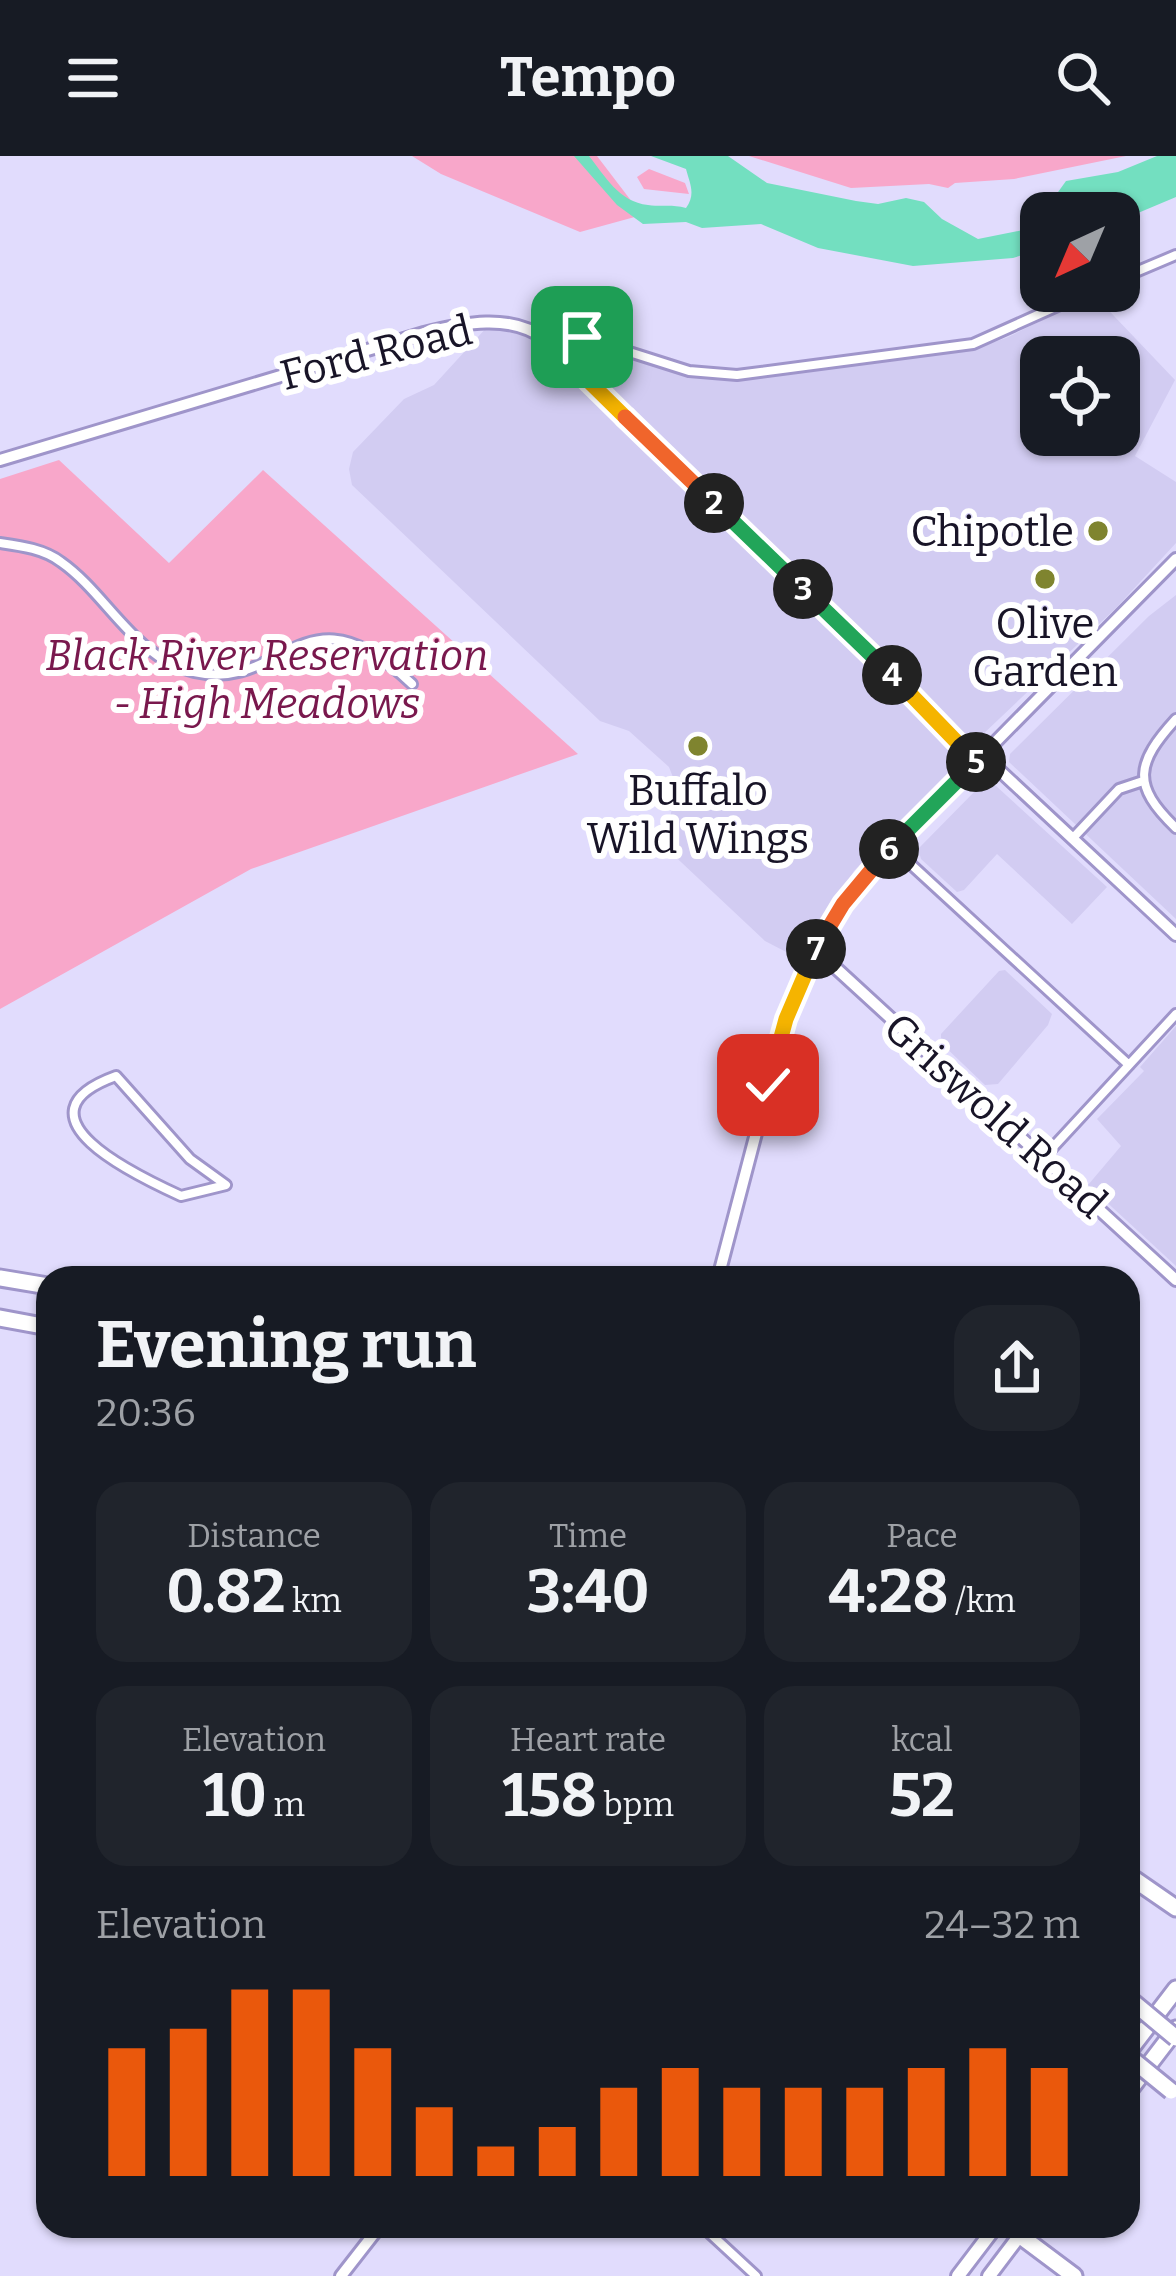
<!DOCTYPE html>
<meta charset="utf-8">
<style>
body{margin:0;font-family:Bitter,serif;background:#20242c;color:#f1f3f6;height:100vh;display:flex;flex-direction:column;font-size:45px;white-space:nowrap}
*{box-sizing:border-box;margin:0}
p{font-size:39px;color:#9ea1a6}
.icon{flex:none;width:66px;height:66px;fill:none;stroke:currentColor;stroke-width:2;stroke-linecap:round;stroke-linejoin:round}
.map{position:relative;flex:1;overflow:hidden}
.side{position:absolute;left:36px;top:1110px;width:1104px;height:972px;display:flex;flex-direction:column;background:#171b24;border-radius:36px;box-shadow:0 3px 9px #0004}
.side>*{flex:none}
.needle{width:78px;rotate:224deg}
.controls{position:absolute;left:1020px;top:36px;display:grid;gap:24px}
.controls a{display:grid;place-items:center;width:120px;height:120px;border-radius:24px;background:#171b24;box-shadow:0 3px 9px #0004;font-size:60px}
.pin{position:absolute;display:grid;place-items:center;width:102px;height:102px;color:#fff;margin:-51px;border-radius:24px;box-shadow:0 6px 18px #0006}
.km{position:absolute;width:60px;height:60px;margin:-30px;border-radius:50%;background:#222;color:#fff;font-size:33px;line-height:60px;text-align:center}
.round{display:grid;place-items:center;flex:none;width:126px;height:126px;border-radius:36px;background:#20242c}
.headline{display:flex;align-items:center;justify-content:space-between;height:204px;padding:0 60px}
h1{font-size:66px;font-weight:700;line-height:90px}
.metrics{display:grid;grid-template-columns:repeat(3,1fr);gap:18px;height:204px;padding:12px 60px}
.metrics div{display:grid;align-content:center;border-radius:30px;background:#20242c;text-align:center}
.metrics b{font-size:60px;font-weight:700}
.metrics small{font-size:33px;font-weight:400}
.metrics p{font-size:33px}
.chart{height:336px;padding:24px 60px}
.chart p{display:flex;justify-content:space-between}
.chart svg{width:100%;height:216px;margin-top:12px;stroke:#ea580c;stroke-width:6}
header{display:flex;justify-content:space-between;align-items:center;height:156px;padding:0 60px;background:#171b24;font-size:54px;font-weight:700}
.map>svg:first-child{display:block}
</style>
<header><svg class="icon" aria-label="menu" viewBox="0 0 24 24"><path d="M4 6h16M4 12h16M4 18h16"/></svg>Tempo<svg class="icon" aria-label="search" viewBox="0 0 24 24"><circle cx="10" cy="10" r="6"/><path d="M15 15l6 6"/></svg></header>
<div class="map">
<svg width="1176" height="2120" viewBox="0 0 1176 2120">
<rect width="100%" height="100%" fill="#e1dcfd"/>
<!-- built -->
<path fill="#d2ccf2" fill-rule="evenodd" d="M1094,139l81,85 -40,76 41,26v61l-59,64 -137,130 -17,-4 -61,-62 -104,-93 -229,-225 4,-9 9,-1 105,32 39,4 244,-29 36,-12zM1041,201h78v78h-78z
M488,170l37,6 15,8 350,340 73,77 -109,114 -58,93 -4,-9 -27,-14 -100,-94 11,-62 -7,-18 -40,-36 -29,-10 -248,-236 -3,-16 4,-17 51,-53 30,-14z
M1176,439v324l-167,-157 1,-8 139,-138z
M982,628l13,1 112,102 -35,37 -75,-70 -33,36 -7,2 -36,-33 -3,-10z
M1005,814l47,44 -4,11 -50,59 -13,1 -44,-42v-9l58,-63z
M1176,870v240l-88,-81 33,-39 -24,-27 47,-48 -4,-4z"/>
<!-- green -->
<path fill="#f8a7ca" d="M412,0h185l45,59 -62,17 -139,-58z
M749,0h377l-112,23 -59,4 -7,5 -19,-4 -78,4z
M649,13l36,14 4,11 -45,-5 -7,-12z
M59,304l110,103 94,-93 315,284 -327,115 -251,140v-530z"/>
<!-- water -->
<path fill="#73dfc0" d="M574,0h15c16,20 30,46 59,49 15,2 24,-1 38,3 10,-14 4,-24 0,-39l-35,-13h77l39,27 89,18 22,3 28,-6 18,4 18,17 36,20 55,-11 8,-12v33l-28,9 -100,8 -95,-18 -57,-24 -59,4 -16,-6 -43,2 -26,-19z
M1157,0h19v41l-57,24v-8h-76l23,-32 52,-9z"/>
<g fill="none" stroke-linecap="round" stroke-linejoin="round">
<defs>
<path id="street" d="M1119,123l57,-24
M558,195l13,-12 11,-2 107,34 48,4 236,-31 118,-53
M0,387c21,3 44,6 61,19 46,32 74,97 133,110 92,21 109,-92 218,12
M1176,563c-40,44 -45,66 0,109
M1073,682l46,-49 24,-8
M892,691l237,218
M116,920l74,83 36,26 -45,11c-46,-21 -173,-81 -65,-120z
M1043,1002l133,-144
M702,2070l54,50"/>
<path id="secondary" d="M0,304l424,-127c39,-10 86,-20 121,6l433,421
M983,599l193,180
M814,798l12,5 350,321
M718,1122l68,-259 30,-69 27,-46 49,-57 284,-288
M341,2120l39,-50"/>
<path id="primary" d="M958,2120l38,-50
M989,2120l31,-41"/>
<path id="highway" d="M0,1122l48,8
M0,1162l48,9
M1128,1719l48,33
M1128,1896l48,-63
M1128,1936l48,-63
M1007,2070l67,50"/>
</defs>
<!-- street casing -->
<use href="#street" stroke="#9f95ca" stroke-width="14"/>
<!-- secondary casing -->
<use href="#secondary" stroke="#9f95ca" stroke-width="16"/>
<!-- primary casing -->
<use href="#primary" stroke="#9f95ca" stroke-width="18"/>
<!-- highway casing -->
<use href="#highway" stroke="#9f95ca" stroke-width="21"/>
<!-- street -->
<use href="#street" stroke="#fff" stroke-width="8"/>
<!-- secondary -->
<use href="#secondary" stroke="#fff" stroke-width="10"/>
<!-- primary -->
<use href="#primary" stroke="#fff" stroke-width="12"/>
<!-- highway -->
<use href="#highway" stroke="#fff" stroke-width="15"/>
<defs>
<path id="highway-bridge" d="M1128,1842l48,40
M1128,1900l43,35"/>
</defs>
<!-- highway-bridge casing -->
<use href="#highway-bridge" stroke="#9f95ca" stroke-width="21" stroke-linecap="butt"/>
<!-- highway-bridge -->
<use href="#highway-bridge" stroke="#fff" stroke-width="15"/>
</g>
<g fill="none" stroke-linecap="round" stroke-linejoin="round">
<defs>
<path id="split-1" d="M582,181l-11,2 -13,12 67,66"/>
<path id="split-2" d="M625,261l89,86"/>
<path id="split-3" d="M714,347l89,86"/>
<path id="split-4" d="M803,433l89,86"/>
<path id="split-5" d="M892,519l84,87"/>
<path id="split-6" d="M889,693l87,-87"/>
<path id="split-7" d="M816,793l27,-45 46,-55"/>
<path id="split-8" d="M768,929l18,-66 30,-70"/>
</defs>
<!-- split-1 casing -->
<use href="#split-1" stroke="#fff" stroke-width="24"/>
<!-- split-2 casing -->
<use href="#split-2" stroke="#fff" stroke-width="24"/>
<!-- split-3 casing -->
<use href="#split-3" stroke="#fff" stroke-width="24"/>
<!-- split-4 casing -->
<use href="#split-4" stroke="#fff" stroke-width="24"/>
<!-- split-5 casing -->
<use href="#split-5" stroke="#fff" stroke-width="24"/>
<!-- split-6 casing -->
<use href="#split-6" stroke="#fff" stroke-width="24"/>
<!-- split-7 casing -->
<use href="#split-7" stroke="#fff" stroke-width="24"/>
<!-- split-8 casing -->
<use href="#split-8" stroke="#fff" stroke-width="24"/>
<!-- split-1 -->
<use href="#split-1" stroke="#f5b400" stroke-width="15"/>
<!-- split-2 -->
<use href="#split-2" stroke="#f0652b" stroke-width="15"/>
<!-- split-3 -->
<use href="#split-3" stroke="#22a559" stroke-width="15"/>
<!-- split-4 -->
<use href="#split-4" stroke="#22a559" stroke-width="15"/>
<!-- split-5 -->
<use href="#split-5" stroke="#f5b400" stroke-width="15"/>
<!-- split-6 -->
<use href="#split-6" stroke="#22a559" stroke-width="15"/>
<!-- split-7 -->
<use href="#split-7" stroke="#f0652b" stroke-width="15"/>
<!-- split-8 -->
<use href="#split-8" stroke="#f5b400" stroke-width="15"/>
</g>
<!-- markers -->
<g fill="#7f842f" stroke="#fff" stroke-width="4.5">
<circle cx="1098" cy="375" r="12"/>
<circle cx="1045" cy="423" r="12"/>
<circle cx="698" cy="590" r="12"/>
</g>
<g text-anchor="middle" stroke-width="12" stroke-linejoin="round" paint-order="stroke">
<!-- street labels -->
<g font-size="42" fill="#181427" stroke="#fff">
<text transform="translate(376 196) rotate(-14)" y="15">Ford Road</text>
<text transform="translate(996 959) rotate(42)" y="15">Griswold Road</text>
</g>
<!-- poi labels -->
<g font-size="42" fill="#181427" stroke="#fff">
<text x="1074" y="390" text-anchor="end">Chipotle</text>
<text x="1045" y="482">Olive<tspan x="1045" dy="48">Garden</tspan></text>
<text x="698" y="649">Buffalo<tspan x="698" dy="48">Wild Wings</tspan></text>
</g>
<!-- park labels -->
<g font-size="42" font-style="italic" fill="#79184d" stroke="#fff">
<text x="267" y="514">Black River Reservation<tspan x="267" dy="48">- High Meadows</tspan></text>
</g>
</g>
</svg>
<div class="controls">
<a><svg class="needle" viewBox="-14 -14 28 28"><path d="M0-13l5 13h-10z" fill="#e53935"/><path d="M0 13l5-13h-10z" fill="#9ea1a6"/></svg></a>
<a><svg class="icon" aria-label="locate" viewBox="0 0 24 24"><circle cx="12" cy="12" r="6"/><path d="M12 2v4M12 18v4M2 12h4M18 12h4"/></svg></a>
</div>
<div class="pin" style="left:582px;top:181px;background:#1e9e55"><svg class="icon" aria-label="arrive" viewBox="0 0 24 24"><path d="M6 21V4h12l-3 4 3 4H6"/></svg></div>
<div class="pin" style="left:768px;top:929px;background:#d93025"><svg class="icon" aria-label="check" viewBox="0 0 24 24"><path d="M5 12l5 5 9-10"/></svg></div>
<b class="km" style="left:714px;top:347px">2</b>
<b class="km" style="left:803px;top:433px">3</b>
<b class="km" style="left:892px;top:519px">4</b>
<b class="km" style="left:976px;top:606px">5</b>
<b class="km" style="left:889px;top:693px">6</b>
<b class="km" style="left:816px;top:793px">7</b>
<section class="side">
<div class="headline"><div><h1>Evening run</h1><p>20:36</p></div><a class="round"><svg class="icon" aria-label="share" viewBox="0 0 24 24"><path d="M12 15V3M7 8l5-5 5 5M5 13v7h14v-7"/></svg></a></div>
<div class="metrics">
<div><p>Distance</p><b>0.82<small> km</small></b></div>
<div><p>Time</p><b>3:40</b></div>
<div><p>Pace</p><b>4:28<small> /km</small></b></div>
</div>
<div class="metrics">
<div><p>Elevation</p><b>10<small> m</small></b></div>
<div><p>Heart rate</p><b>158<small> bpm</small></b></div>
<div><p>kcal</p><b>52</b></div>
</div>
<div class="chart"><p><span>Elevation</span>24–32 m</p>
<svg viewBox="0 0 160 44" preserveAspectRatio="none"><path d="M5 44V18M15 44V14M25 44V6M35 44V6M45 44V18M55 44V30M65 44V38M75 44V34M85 44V26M95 44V22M105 44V26M115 44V26M125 44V26M135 44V22M145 44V18M155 44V22"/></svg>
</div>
</section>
</div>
